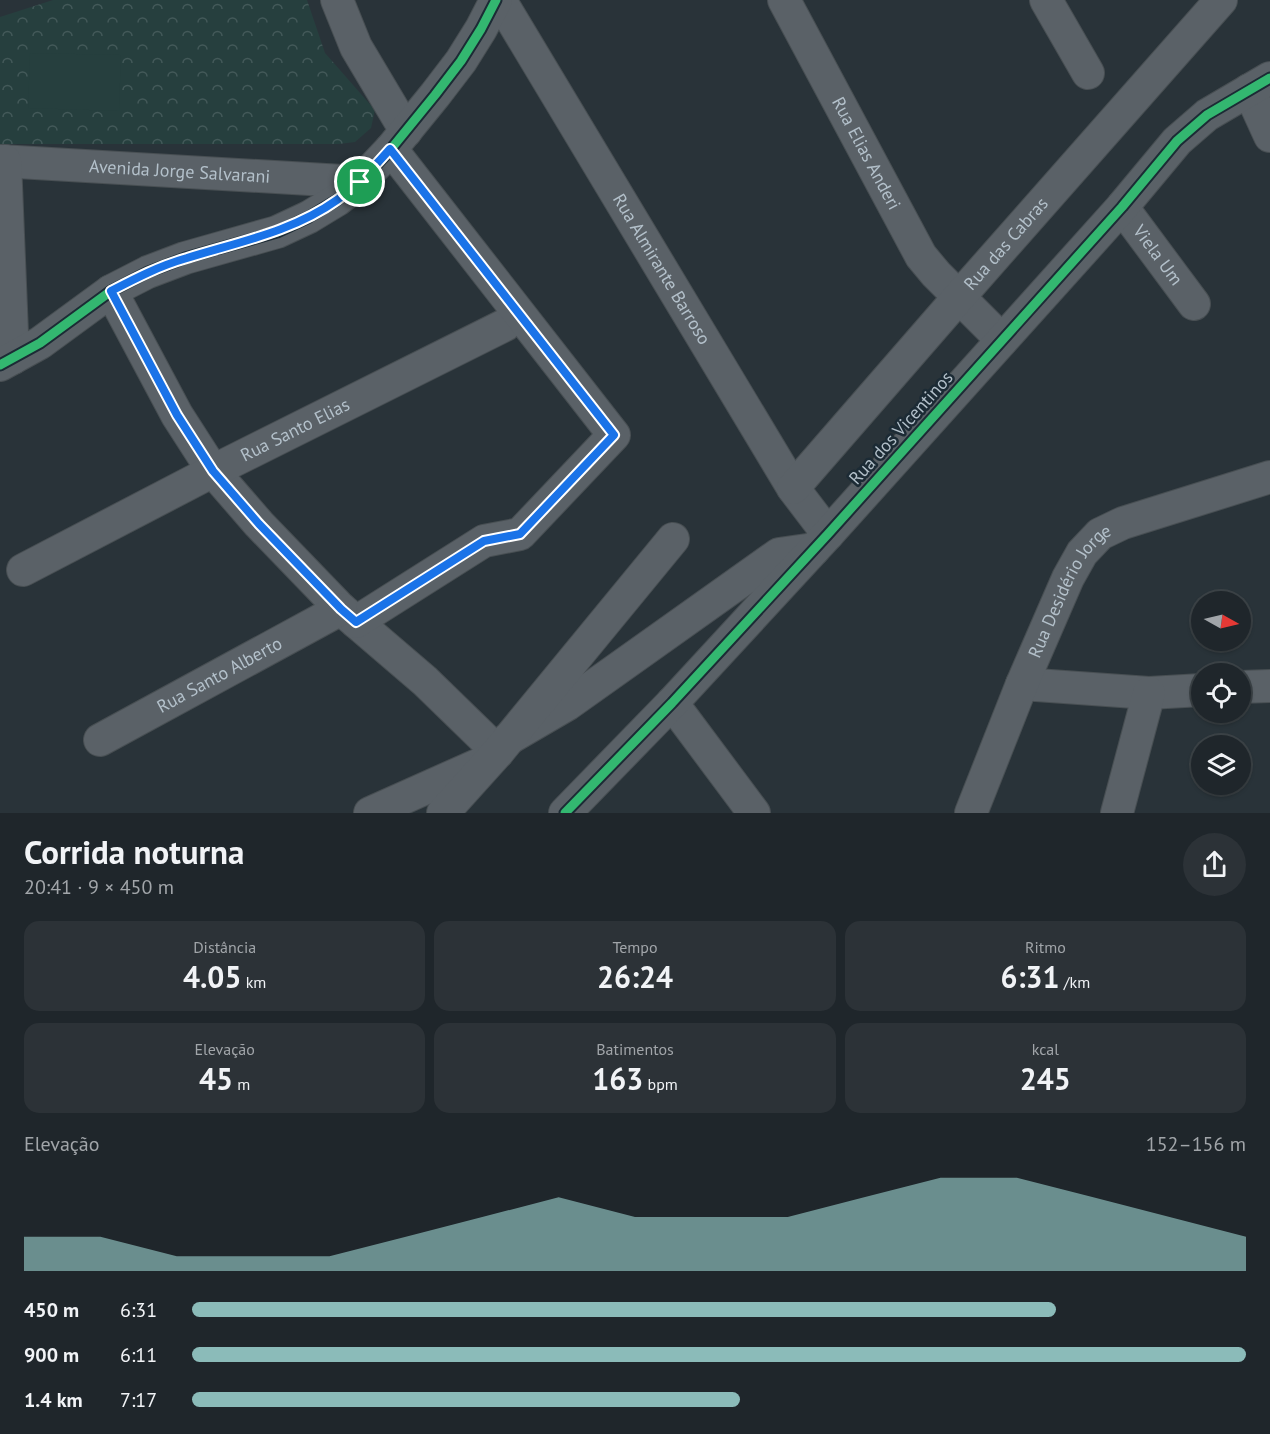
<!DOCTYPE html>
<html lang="pt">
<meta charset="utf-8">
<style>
body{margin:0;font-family:"PT Sans",sans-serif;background:#2c3237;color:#f1f3f6;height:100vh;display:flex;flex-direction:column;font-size:22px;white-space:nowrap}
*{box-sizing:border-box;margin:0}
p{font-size:20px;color:#a1a5a9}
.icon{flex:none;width:33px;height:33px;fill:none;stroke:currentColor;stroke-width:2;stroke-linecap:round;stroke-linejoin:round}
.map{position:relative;height:813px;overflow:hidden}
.side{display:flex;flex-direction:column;background:#1f262b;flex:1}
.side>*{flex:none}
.needle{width:39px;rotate:98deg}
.tools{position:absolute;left:1191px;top:591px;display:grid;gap:12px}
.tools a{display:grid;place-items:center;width:60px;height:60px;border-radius:50%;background:#1f262b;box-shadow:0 2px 4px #0004,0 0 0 2px #3c4347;font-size:30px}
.pin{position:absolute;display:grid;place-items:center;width:51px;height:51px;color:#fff;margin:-26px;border:3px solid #fff;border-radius:50%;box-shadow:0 2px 6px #0007}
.round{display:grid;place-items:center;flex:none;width:63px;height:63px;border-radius:32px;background:#2c3237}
.headline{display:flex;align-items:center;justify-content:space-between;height:102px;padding:0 24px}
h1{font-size:33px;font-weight:700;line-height:45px}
.stats{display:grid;grid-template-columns:repeat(3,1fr);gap:9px;height:102px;padding:6px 24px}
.stats div{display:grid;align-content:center;border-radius:15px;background:#2c3237;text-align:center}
.stats b{font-size:30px;font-weight:700}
.stats small{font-size:16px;font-weight:400}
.stats p{font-size:16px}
.chart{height:168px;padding:12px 24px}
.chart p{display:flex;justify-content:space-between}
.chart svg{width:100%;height:108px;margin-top:6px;fill:#8bbbb9;opacity:.7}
ul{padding:0 24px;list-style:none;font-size:20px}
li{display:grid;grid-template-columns:96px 72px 1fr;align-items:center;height:45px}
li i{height:15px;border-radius:8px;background:#8bbbb9}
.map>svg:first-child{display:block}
</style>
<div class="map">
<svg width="1270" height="813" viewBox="0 0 1270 813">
<defs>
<pattern id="park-crowns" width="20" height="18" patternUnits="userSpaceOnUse" patternTransform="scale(1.5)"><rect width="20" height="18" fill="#263f3e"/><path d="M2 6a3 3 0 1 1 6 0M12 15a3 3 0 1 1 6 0" fill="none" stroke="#435959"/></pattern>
</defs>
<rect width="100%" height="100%" fill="#293339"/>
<!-- park -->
<path fill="url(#park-crowns)" d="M53,0h254l18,53 50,57 -4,18 -16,14 -16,2h-339v-127z"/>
<!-- pitch -->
<path fill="#263f3e" d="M30,53l91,2 -2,56 -91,-3z"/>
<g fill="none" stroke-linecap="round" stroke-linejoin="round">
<defs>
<g id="minor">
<path d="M337,0l19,47 50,84"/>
<path id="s1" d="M500,0l293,488 35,46"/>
<path id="s2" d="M784,0l137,256 15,18 66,66"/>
<path d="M1046,0l42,73"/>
<path d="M1249,90l21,46"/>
<path id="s3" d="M0,161l360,21"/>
<path d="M5,161l8,197"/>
<path id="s4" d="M1122,207l72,97"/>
<path d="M111,291l66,124 36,56 46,53 82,85 84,72 73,71"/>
<path d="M0,365l40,-22 71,-52 37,-19 37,-14 92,-26 32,-15 28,-17 23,-18 31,-33 44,-54 26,-34 20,-32 15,-29"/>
<path id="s5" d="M793,488l166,-191 262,-297"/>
<path id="s6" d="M23,570l190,-99 292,-146"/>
<path d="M356,622l128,-81 36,-7 94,-99 -223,-286"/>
<path d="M1022,684l127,9 53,-3"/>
<path d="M1240,687l30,-1"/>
<path d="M672,703l82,110"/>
<path d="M508,739l60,-35 211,-150 35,-5"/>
<path id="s7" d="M100,740l241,-131"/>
<path d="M370,813l112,-50"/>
<path d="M443,813l55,-61 175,-213"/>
<path d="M565,813l107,-110 156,-169 294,-327 55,-66 30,-26 63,-37"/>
<path id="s8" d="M971,813l51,-129 46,-106 14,-25 18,-19 23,-11 147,-46"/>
<path d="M1117,813l32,-120"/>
</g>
</defs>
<!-- minor casing -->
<use href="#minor" stroke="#484f53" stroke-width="34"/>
<!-- minor -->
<use href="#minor" stroke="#5a6167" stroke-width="32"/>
<defs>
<path id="cycleway" d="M0,365l40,-22 71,-52 37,-19 37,-14 92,-26 32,-15 28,-17 23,-18 31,-33 44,-54 26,-34 20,-32 15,-29
M565,813l107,-110 156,-169 294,-327 55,-66 30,-26 63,-37"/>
</defs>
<!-- cycleway casing -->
<use href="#cycleway" stroke="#1c2b35" stroke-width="13"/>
<!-- cycleway -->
<use href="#cycleway" stroke="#33b770" stroke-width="9"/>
</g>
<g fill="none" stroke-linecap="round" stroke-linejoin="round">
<defs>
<path id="route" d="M390,149l224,286 -94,99 -36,7 -128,81 -15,-13 -82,-85 -46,-53 -36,-56 -66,-124c25,-13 48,-25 76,-33 51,-16 105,-26 150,-58 20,-14 37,-33 53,-51z"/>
</defs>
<!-- route casing -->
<use href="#route" stroke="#fff" stroke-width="12"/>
<!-- route -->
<use href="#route" stroke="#1a73e8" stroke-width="8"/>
</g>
<g text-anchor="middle" stroke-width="5" stroke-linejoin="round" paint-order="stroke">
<!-- street labels -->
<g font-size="18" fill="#b3c0ca" stroke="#1c2b35">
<text dy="6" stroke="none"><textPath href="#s2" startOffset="174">Rua Elias Anderi</textPath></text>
<text dy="6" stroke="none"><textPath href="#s3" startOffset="180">Avenida Jorge Salvarani</textPath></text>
<text dy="6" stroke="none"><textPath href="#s5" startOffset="324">Rua das Cabras</textPath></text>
<text dy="6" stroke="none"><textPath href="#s4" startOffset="60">Viela Um</textPath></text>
<text dy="6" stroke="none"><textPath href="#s1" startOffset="314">Rua Almirante Barroso</textPath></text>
<text transform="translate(901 428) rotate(-48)" y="6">Rua dos Vicentinos</text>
<text dy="6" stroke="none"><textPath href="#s6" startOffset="306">Rua Santo Elias</textPath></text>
<text dy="6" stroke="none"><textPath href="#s8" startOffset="244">Rua Desidério Jorge</textPath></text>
<text dy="6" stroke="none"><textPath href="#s7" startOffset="136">Rua Santo Alberto</textPath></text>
</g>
</g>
</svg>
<div class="tools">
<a><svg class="needle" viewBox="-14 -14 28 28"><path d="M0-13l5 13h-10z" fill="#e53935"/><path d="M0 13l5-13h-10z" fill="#a1a5a9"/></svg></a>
<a><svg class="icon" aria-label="locate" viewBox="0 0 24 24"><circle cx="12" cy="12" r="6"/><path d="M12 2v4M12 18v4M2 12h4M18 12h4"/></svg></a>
<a><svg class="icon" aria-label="layers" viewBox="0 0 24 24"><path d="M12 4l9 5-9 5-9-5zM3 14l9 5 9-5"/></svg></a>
</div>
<div class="pin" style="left:360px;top:182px;background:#1e9e55"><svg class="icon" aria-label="arrive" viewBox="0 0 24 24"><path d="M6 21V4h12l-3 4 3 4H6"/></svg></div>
</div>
<section class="side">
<div class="headline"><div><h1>Corrida noturna</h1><p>20:41 · 9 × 450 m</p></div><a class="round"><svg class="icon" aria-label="share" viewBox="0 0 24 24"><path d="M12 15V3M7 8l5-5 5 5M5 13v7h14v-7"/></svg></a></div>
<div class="stats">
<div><p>Distância</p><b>4.05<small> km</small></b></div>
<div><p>Tempo</p><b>26:24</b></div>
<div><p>Ritmo</p><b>6:31<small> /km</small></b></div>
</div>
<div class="stats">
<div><p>Elevação</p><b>45<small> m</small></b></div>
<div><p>Batimentos</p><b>163<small> bpm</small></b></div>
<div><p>kcal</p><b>245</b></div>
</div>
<div class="chart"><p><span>Elevação</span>152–156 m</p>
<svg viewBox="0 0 160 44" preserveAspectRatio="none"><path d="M0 44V30L10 30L20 38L30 38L40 38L50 30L60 22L70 14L80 22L90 22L100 22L110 14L120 6L130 6L140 14L150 22L160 30V44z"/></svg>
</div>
<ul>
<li><b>450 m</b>6:31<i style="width:82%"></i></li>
<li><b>900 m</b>6:11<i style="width:100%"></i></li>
<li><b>1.4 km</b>7:17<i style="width:52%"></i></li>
</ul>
</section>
